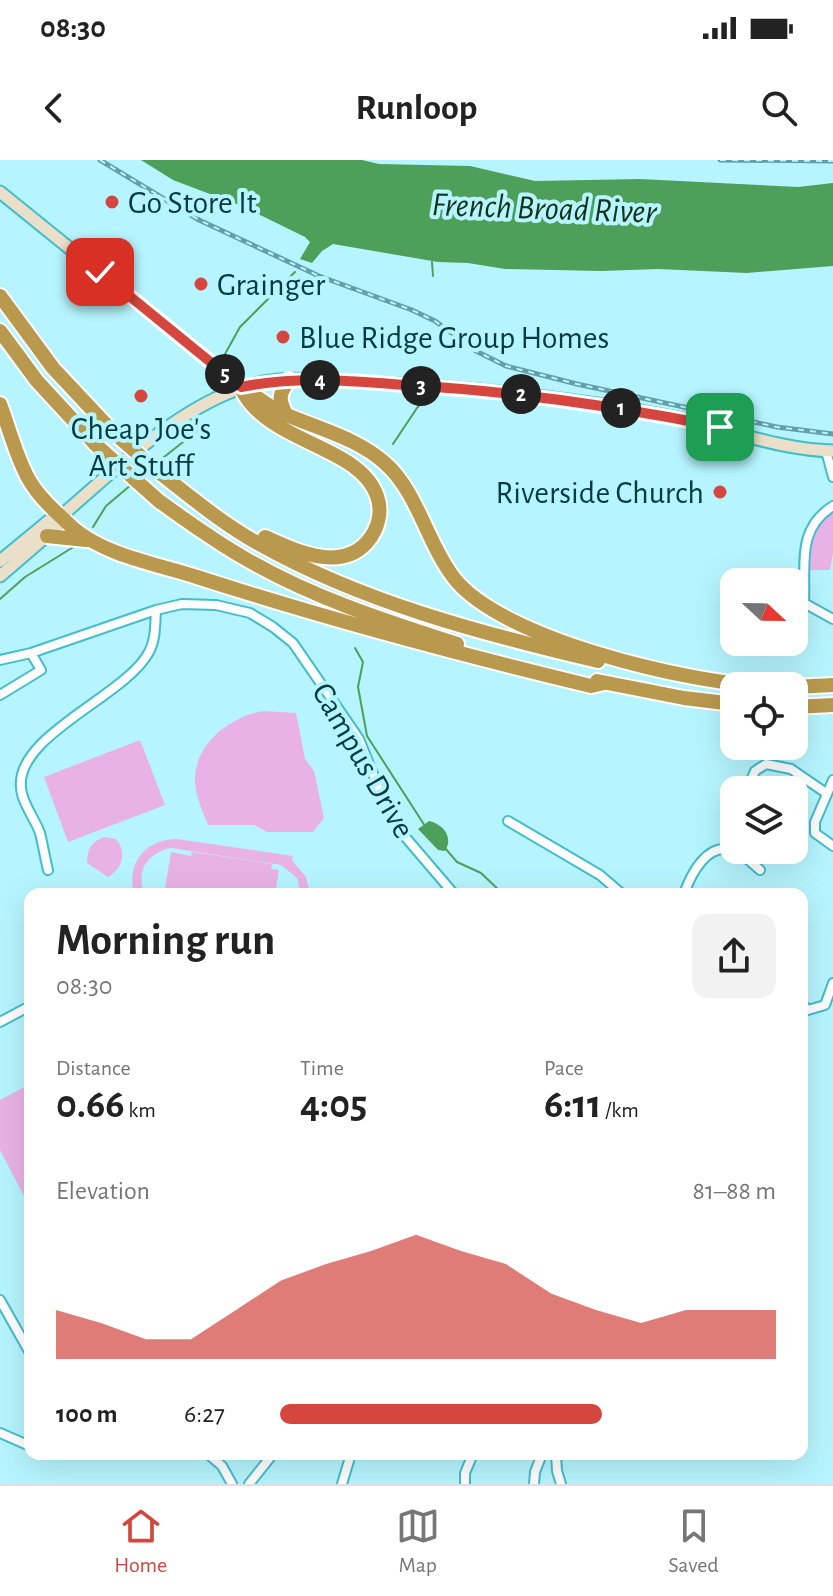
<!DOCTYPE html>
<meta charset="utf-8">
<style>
body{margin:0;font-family:"Alegreya Sans",sans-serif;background:#f2f2f2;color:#222;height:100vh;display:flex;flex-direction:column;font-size:30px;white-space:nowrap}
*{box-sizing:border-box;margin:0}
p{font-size:26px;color:#767676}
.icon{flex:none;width:44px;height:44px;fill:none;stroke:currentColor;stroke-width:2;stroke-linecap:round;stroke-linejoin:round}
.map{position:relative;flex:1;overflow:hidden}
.details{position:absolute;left:24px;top:728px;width:784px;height:572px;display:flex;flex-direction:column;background:#fff;border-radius:16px;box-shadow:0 8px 32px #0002}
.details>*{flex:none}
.needle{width:52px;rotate:112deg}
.fabs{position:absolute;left:720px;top:408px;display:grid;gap:16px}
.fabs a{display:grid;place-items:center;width:88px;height:88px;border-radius:16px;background:#fff;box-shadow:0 8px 32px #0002;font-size:40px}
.pin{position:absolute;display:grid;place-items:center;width:68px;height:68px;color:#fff;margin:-34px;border-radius:16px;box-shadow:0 4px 12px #0006}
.km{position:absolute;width:40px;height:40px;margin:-20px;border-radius:50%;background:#222;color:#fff;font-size:22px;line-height:40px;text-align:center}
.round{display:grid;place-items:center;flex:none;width:84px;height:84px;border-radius:16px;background:#f2f2f2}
.overview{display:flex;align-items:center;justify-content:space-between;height:136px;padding:0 32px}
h1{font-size:44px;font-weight:600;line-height:60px}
.metrics{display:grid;grid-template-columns:repeat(3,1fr);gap:12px;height:136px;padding:8px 32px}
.metrics div{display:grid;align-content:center}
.metrics b{font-size:40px;font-weight:600}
.metrics small{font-size:22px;font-weight:400}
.metrics p{font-size:22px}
.chart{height:224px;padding:16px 32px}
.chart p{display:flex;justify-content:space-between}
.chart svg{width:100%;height:144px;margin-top:8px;fill:#d4463e;opacity:.7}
ul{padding:0 32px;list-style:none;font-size:26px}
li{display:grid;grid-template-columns:128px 96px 1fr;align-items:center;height:60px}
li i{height:20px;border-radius:10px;background:#d4463e}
.status{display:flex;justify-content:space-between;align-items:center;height:56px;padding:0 40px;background:#fff;direction:ltr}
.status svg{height:22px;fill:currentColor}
header{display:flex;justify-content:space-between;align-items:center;height:104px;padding:0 32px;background:#fff;font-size:36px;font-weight:600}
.tab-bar{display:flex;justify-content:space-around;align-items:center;height:112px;border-top:2px solid #e0e0e0;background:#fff;font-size:22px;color:#767676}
.tab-bar a{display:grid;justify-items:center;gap:4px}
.tab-bar .on{color:#d4463e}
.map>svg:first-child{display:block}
</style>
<div class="status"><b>08:30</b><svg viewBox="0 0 49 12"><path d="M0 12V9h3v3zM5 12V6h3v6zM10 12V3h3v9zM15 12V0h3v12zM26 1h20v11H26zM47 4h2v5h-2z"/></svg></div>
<header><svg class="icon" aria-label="back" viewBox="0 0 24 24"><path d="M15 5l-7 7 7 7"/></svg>Runloop<svg class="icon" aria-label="search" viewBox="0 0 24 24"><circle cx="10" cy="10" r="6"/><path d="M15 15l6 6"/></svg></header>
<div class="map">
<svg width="833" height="1324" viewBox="0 0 833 1324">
<rect width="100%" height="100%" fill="#b6f5ff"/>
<!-- green -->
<path fill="#e9b2e7" d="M833,352v41l-3,17h-20c2,-23 -1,-47 23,-58z
M263,551l33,2 9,46 9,12 10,47 -11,14h-46l-13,-7h-46c-5,-13 -12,-28 -13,-42 -2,-38 34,-66 68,-72z
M140,580l25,65 -97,37 -24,-65z
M104,677l12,2c11,13 7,29 -8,38l-21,-14c1,-15 3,-20 17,-26z
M177,679l116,17 -1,4 14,17 4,17h-9l-4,-16 -16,-13 -110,-17c-24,5 -35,23 -27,46h-10c-8,-31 12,-55 43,-55z
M171,692l20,4 1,-4 80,12 -1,5 8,1 -4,24h-111z
M30,924v109l-6,3 -24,-46v-50z"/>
<!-- water -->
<path fill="#4e9f5a" d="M141,0h221l17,4 91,2 65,15 105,-2 158,8 35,-4v83l-86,7 -89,-4 -57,2 -96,-2 -37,-6 -30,-1 -105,-18 -11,7 -10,12 -12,-4 10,-17 -5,-5 -61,-30 -71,-27z
M429,661c14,3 25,16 16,30l-7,-1 -20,-21z"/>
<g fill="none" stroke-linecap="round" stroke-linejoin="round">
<!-- stream -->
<path stroke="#4e9f5a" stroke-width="2" d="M432,102l1,14
M225,194l15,-27 55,-55
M393,284l24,-36 13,-14
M159,301l38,-30
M93,367l13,-21 26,-22
M0,439l25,-22 50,-31
M355,488l8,14 -5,25 9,49 58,90
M445,688l12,14 24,11 22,21"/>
<defs>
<path id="street" d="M826,291l7,26
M794,441l10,2 29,16
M804,443c2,-38 -8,-74 29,-97
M0,500l31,-7 125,-43 26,-6 34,1 34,8 23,14 20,16 66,96 29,72 13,21 53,62
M0,535l41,-25 -10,-17
M833,620l-18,42v11l18,13
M747,630l8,-19 11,-7 25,5 35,24
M508,661l92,54 22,19
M48,710c-3,-12 -5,-25 -8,-37 -5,-14 -18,-30 -19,-45 -6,-53 105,-92 128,-136 7,-13 6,-28 7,-42
M684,734c7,-20 23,-52 49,-44 10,4 19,13 27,20
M802,844l6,6 17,-5 8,-22
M0,862l30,-16
M0,1140l30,53
M0,1273l30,13
M208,1294l14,12 10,18
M556,1294l1,17 4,13
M249,1324l24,-30
M342,1324l9,-30
M465,1324v-11l8,-19
M534,1324l1,-12 7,-18"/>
<path id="secondary" d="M0,32l241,195
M0,401l51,-42 10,-3c54,-46 109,-102 177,-127 39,-15 86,-9 127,-7 103,5 206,15 308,35 52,11 106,33 160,34
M0,416l58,-50 3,-10"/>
<path id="highway" d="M0,136l53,72 60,64
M0,171l37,50 59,64
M241,227c14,8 27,19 41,26 34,15 76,25 104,51 32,29 41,79 68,114 47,61 234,105 310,108
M241,228c26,56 118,56 136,108 5,14 2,29 -6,41 -26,38 -75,14 -106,0
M0,244c9,24 16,52 28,74 11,20 29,35 45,50 33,28 84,36 124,49 130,42 261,77 394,109l13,-3
M286,254c-8,-15 -7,-20 3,-34
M160,313c32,25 63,51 99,71 103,58 224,90 339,117
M159,341c29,21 57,41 87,58 65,38 139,62 211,85
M47,376l39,4
M597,521l87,17 50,6
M794,527l39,-2
M794,547l39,-2"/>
</defs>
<!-- street casing -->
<use href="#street" stroke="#43bdcc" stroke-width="12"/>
<!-- secondary casing -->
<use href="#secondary" stroke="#43bdcc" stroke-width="15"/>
<!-- highway casing -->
<use href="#highway" stroke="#fff" stroke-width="18"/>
<!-- street -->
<use href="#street" stroke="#fff" stroke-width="8"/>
<!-- secondary -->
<use href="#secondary" stroke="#eae0ca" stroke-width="11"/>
<!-- highway -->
<use href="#highway" stroke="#b8994e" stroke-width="14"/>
<defs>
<path id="rail" d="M100,0l99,60 120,56 93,34 23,11 41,30 30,15 71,18 200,43 56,7
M720,0l113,1"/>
</defs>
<!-- rail casing -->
<use href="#rail" stroke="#649fa8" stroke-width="5"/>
<!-- rail -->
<use href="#rail" stroke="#b6f5ff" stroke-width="2" stroke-dasharray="6" stroke-linecap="butt"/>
<defs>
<path id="highway-bridge" d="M113,272l47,41
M96,285l63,56"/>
</defs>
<!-- highway-bridge casing -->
<use href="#highway-bridge" stroke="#fff" stroke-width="18" stroke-linecap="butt"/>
<!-- highway-bridge -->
<use href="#highway-bridge" stroke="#b8994e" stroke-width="14"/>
</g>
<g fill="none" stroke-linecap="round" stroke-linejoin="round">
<defs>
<path id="route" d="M100,112l141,115c54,-11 109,-6 164,-2 107,6 211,21 315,42"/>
</defs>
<!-- route casing -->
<use href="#route" stroke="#fff" stroke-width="16"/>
<!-- route -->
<use href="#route" stroke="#d4463e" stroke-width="10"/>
</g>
<!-- markers -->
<g fill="#d4463e" stroke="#b6f5ff" stroke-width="3">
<circle cx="112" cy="42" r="8"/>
<circle cx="201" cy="124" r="8"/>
<circle cx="283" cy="177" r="8"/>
<circle cx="141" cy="236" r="8"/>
<circle cx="720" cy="332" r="8"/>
</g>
<g text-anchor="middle" stroke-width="8" stroke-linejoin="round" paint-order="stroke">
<!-- poi labels -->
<g font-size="32" fill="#033b41" stroke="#b6f5ff" text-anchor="start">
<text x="128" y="53">Go Store It</text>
<text x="217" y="135">Grainger</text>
<text x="299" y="188">Blue Ridge Group Homes</text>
<text x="141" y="279" text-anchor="middle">Cheap Joe's<tspan x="141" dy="37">Art Stuff</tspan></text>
<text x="704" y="343" text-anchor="end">Riverside Church</text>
</g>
<!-- street labels -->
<g font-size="32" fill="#033b41" stroke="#b6f5ff">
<text transform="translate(364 600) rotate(60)" y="11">Campus Drive</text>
</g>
<!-- water labels -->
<g font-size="34" font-style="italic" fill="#133418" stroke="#b6f5ff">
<text transform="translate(544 47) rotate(2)" y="12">French Broad River</text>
</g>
</g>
</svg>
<div class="fabs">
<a><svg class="needle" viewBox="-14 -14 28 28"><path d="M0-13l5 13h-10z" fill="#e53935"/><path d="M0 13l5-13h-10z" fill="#767676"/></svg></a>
<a><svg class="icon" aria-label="locate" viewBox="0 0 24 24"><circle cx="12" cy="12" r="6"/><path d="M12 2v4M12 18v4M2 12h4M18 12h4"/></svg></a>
<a><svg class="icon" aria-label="layers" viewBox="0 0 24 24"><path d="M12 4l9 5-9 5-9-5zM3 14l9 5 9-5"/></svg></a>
</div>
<div class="pin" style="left:720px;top:267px;background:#1e9e55"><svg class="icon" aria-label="arrive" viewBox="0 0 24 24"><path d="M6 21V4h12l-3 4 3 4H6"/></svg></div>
<div class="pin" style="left:100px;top:112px;background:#d93025"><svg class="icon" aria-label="check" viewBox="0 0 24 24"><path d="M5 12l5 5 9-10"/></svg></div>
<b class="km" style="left:621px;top:248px">1</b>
<b class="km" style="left:521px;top:234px">2</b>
<b class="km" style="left:421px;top:226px">3</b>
<b class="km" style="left:320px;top:220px">4</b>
<b class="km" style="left:225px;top:214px">5</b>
<section class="details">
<div class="overview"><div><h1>Morning run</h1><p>08:30</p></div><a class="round"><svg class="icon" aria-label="share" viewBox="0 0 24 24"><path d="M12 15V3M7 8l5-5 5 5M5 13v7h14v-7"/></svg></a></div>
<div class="metrics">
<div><p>Distance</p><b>0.66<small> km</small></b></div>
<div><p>Time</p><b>4:05</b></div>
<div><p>Pace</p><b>6:11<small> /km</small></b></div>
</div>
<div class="chart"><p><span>Elevation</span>81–88 m</p>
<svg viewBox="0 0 160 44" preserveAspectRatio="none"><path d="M0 44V29L10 33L20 38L30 38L40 29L50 20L60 15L70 11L80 6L90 11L100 15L110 24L120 29L130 33L140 29L150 29L160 29V44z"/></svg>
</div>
<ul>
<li><b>100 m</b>6:27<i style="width:65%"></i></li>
</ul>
</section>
</div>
<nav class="tab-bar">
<a class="on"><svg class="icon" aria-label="home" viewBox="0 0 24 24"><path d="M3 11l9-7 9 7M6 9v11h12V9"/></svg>Home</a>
<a><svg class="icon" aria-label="map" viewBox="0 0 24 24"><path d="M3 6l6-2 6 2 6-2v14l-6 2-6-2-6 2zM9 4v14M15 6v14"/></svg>Map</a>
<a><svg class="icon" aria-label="saved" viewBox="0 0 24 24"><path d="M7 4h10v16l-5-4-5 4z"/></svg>Saved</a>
</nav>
